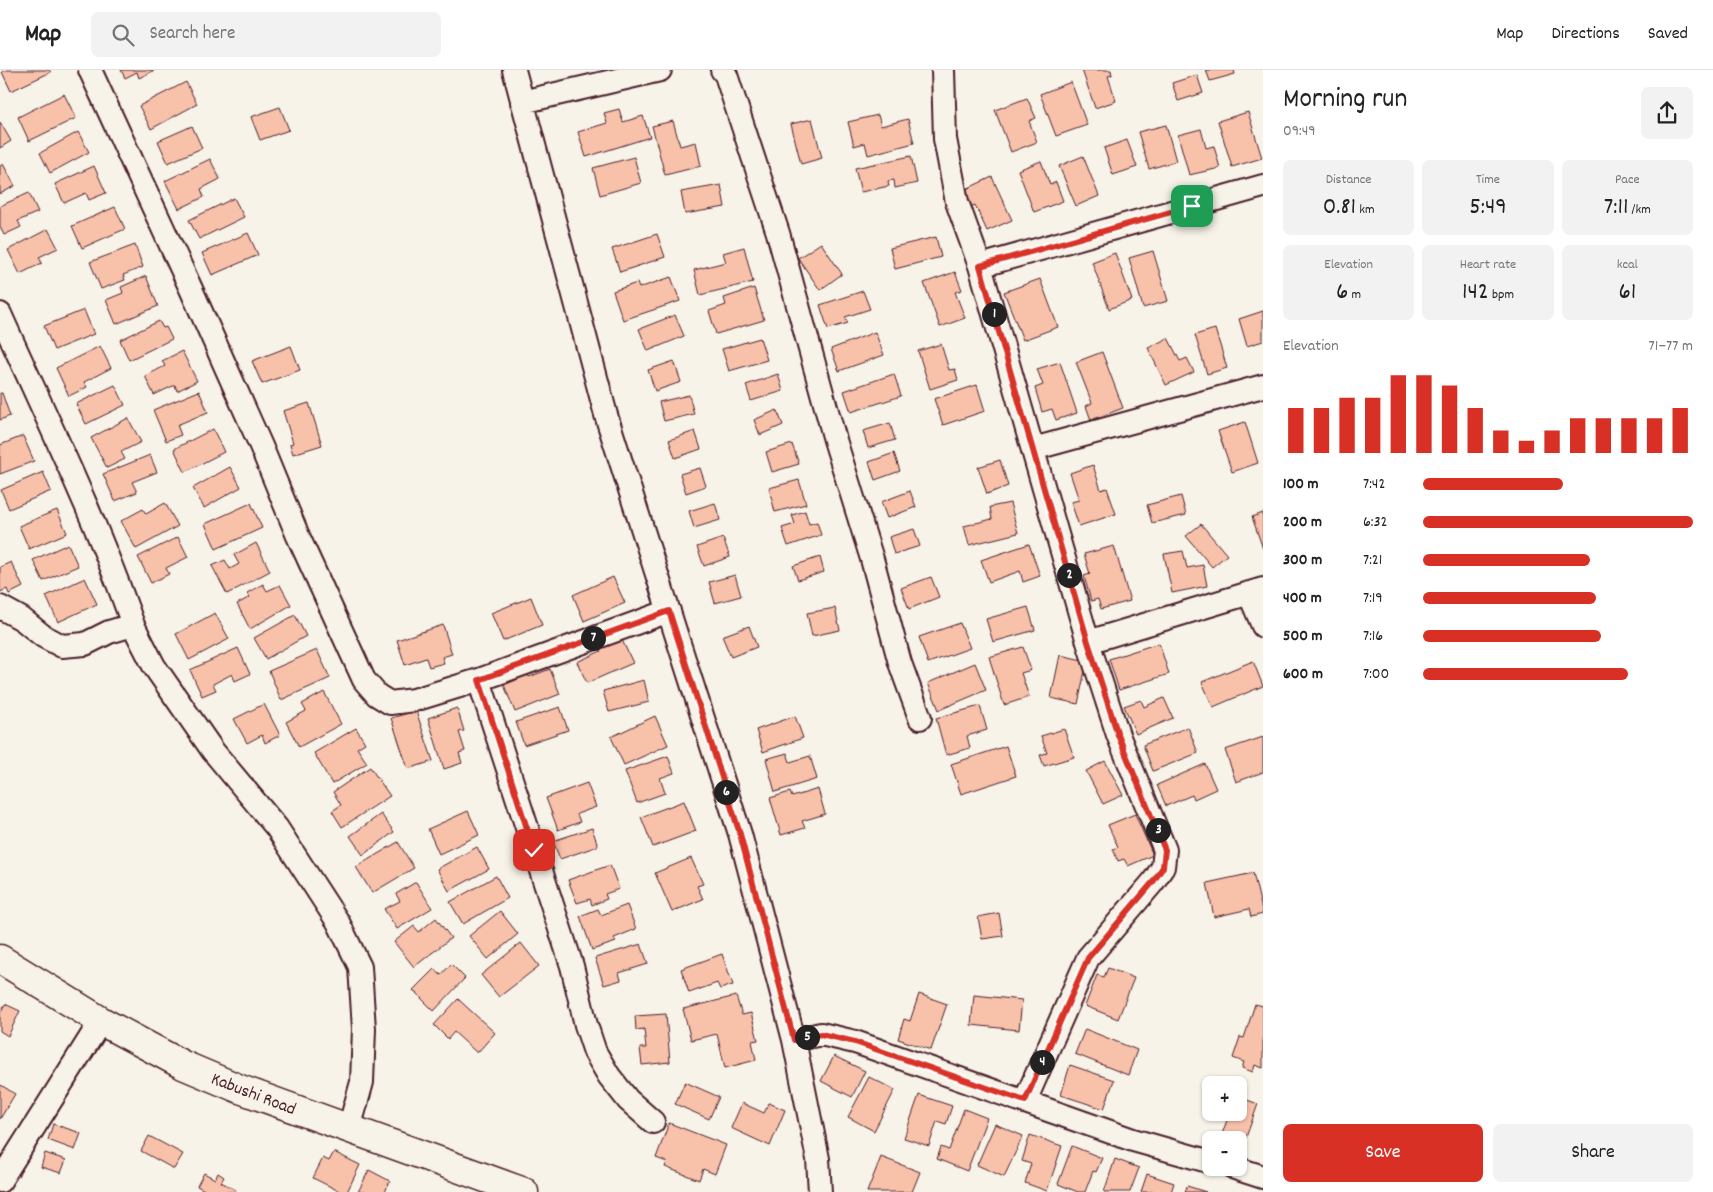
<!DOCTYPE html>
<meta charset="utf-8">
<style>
body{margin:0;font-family:Dekko,sans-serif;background:#f2f2f2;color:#222;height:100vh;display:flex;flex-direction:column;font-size:19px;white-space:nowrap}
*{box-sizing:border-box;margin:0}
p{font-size:16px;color:#767676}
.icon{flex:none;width:28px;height:28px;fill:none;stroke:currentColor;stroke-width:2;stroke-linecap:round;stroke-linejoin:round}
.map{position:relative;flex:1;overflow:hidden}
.panel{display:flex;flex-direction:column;background:#fff;width:450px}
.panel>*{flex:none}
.buttons{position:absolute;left:1202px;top:1006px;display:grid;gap:10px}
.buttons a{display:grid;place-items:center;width:45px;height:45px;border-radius:8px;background:#fff;box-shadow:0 1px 4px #0004;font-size:25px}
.pin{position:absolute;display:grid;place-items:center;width:42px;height:42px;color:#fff;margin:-21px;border-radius:10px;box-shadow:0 2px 8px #0006}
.km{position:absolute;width:25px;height:25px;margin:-12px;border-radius:50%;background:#222;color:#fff;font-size:14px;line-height:25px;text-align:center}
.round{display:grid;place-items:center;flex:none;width:52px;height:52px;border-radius:8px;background:#f2f2f2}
.headline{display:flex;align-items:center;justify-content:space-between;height:85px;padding:0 20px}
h1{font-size:28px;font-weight:600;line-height:38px}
.stats{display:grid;grid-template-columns:repeat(3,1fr);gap:8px;height:85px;padding:5px 20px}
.stats div{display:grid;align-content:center;border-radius:8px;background:#f2f2f2;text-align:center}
.stats b{font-size:25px;font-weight:600}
.stats small{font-size:14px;font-weight:400}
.stats p{font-size:14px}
.chart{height:140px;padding:10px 20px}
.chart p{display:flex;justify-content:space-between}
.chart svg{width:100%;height:90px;margin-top:5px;stroke:#d93025;stroke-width:6}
.button{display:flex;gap:10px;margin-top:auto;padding:10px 20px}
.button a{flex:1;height:58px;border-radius:8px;background:#d93025;color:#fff;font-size:20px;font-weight:600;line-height:58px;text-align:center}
.button a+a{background:#f2f2f2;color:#222}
ul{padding:0 20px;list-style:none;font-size:16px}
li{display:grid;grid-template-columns:80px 60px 1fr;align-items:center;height:38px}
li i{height:12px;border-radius:6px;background:#d93025}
header{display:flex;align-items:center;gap:30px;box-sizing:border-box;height:70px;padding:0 25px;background:#fff;border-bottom:1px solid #e0e0e0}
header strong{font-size:24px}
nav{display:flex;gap:28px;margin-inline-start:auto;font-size:18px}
.search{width:350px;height:45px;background:#f2f2f2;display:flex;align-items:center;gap:12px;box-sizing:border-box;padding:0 18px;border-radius:8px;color:#767676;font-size:19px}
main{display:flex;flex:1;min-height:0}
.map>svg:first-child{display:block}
</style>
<header>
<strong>Map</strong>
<div class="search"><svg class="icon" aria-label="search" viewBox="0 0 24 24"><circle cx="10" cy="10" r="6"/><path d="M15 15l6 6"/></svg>Search here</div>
<nav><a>Map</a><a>Directions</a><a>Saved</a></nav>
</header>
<main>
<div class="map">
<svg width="1263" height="1122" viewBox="0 0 1263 1122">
<rect width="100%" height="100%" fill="#f7f3e8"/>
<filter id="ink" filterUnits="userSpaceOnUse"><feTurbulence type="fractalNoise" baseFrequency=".02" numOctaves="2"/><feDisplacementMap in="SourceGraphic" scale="10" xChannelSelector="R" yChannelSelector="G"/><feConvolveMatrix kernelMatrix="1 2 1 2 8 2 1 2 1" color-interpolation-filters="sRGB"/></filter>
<g filter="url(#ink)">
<!-- building -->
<path fill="#f8c1aa" stroke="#4a1f2b" d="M7,0h42l2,2 -40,19 -9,-19z
M121,0h34l-16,8 -2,-6 -12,6z
M1082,0h29l1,5 -4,1 8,25 -21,7z
M1206,0h28l1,4 -25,7z
M1197,5l6,18 -25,8 -6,-18z
M186,12l11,22 -46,25 -12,-23z
M1071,12l16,43 -31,11 -16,-42z
M64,24l12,24 -47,23 -11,-24z
M1027,28l9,20 -7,3 8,21 -26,10 -16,-42z
M280,37l9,23 -29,10 -9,-23z
M619,39l4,13 20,-6 7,21 -64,20 -8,-25 29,-9 -3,-10z
M1248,42l14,46 -30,9 -14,-46z
M878,45l3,11 27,-7 6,24 -46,12 -3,-12 -11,3 -6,-24z
M812,49l10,39 -21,6 -10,-40z
M673,51l7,25 16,-4 5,24 -36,9 -13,-49z
M0,52l11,19 -11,7z
M1166,55l10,36 -27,8 -11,-37z
M192,56l10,22 -34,15 -10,-22z
M1201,59l5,19 8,-2 6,22 -31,7 -11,-40z
M78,62l11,20 -39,21 -10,-20z
M1127,70l10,27 -24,8 -9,-27z
M911,86l6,27 -22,5 -1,-8 -6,1 1,5 -28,6 -6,-24z
M1083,86l16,40 -23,10 -17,-40z
M634,87l7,26 -41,12 -7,-27z
M210,89l10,20 -19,10 3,8 -25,12 -14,-28z
M1041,91l9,24 6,-3 7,19 -29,11 -16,-42z
M3,94l12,22 -15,8v-28z
M94,96l12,27 -17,7 -3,-7 -22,10 -9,-19z
M992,107l20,43 -25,11 -12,-26 -5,2 -8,-16z
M721,115l4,22 -40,7 -4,-22z
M29,123l9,19 -20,9 3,6 -17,8 -4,-8v-21z
M234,128l10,19 -45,22 -10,-19z
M115,137l10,22 -43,19 -10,-22z
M48,159l10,19 -19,9 3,6 -22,11 -12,-24z
M248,163l10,22 -46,20 -10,-22z
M657,164l8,23 -45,15 -8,-23z
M936,167l5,20 -46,12 -5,-21z
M821,173l21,31 -22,16 -22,-32z
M135,175l8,22 -20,8 2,5 -24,9 -11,-27z
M744,177l9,35 -53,13 -6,-25 32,-8 -3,-9z
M1153,181l15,50 -25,7 -14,-50z
M1115,183l17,47 -23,9 -17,-47z
M955,202l7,18 -7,2 10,26 -25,9 -16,-44z
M146,206l12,30 -42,18 -10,-24 17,-7 -2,-6z
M671,207l9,24 -57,19 -10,-29 24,-8 2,5z
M1040,209l18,48 -35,13 -19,-48z
M754,218l10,32 -48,14 -7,-23 17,-6 -2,-7z
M863,221l7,18 -25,8 3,6 -20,6 -8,-24z
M84,240l10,24 -40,16 -10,-24z
M1263,241v30l-16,5 -8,-27z
M675,245l9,21 -36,15 -9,-22z
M159,251l4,7 3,-1 6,12 -43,21 -9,-20z
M1215,259l12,39 -20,6 -12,-39z
M875,262l9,23 -45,16 -8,-22z
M760,268l7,22 -38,11 -7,-22z
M1168,268l12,23 7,-3 7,14 -28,13 -18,-37z
M941,274l8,26 6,-1 3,11 -28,9 -12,-38z
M100,276l11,22 -27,14 3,5 -18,9 -13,-28z
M291,276l9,24 -38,14 -10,-23z
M182,281l15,30 -20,10 -2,-6 -21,10 -9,-19 20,-10 -3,-5z
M1102,282l21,56 -32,12 -5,-14 6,-3 -16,-41z
M674,291l7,21 -26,9 -7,-21z
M1060,292l17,51 -21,7 -4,-11 -10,3 -7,-24 8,-3 -6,-16z
M778,304l5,17 -32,10 -5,-16z
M894,304l7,22 -50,16 -7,-21z
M115,315l10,20 -39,19 -10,-20z
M977,315l8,26 -42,14 -9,-26z
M199,321l9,21 -31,13 4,10 -15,6 -13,-31z
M0,323h2l8,23 -10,4z
M689,325l5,19 -30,7 -5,-19z
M309,333l13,42 -29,9 -3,-10 3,-1 -10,-32z
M777,340l6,15 -23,10 -6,-15z
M128,348l13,24 -20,10 4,7 -18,9 -16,-30z
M1245,352l13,41 -26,9 -14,-41z
M890,353l5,17 -27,8 -5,-17z
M213,359l11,23 -39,20 -11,-23z
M695,361l6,18 -26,9 -6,-18z
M23,366l11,25 -34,13v-29z
M792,374l7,20 -27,8 -6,-20z
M894,383l6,18 -25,9 -6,-18z
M150,385l7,17 -25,10 5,10 -22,9 -12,-27z
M1000,390l8,26 -21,8 -9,-27z
M1093,395l8,25 6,-2 9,26 -37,12 -8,-24 8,-2 -9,-27z
M230,397l11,20 -37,21 -11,-20z
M700,398l6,18 -20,7 -6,-19z
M43,402l8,19 -42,18 -8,-19z
M799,410l7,24 -31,8 -6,-24z
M910,421l6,16 -29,11 -6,-16z
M1181,426l5,19 -34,8 -5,-18z
M165,433l13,23 -42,23 -15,-28 22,-12 3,5z
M251,433l11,25 -46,21 -11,-25z
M715,433l5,17 -26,8 -5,-17z
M1010,433l8,30 -49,12 -5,-19 28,-7 -2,-12z
M57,440l10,23 -38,16 -10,-23z
M805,441l4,13 8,-2 4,13 -33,11 -6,-18 13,-4 -3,-9z
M1263,443v36l-11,-32z
M1201,454l26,31 -15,12 -26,-31z
M914,459l6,17 -26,8 -5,-17z
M178,467l10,20 -22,11 3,6 -18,9 -13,-26z
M723,468l7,19 -26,9 -7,-19z
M256,473l14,28 -43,23 -15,-28 13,-6 5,9 9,-5 -5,-9z
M68,474l10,22 -35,15 -10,-21z
M1029,474l11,32 -17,6 -3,-11 -31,11 -8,-22z
M1114,476l16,55 -29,8 -3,-10 -7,2 -7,-25 6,-2 -6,-20z
M1183,481l4,17 16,-3 4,21 -35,7 -8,-39z
M820,487l4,15 -26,8 -5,-14z
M11,492l12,25 -14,7 -2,-5 -7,3v-25z
M735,505l6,21 -26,7 -6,-21z
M613,507l12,26 -41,18 -11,-26z
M931,507l8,20 -30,12 -8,-21z
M85,508l12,26 -39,18 -12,-26z
M263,514l4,7 13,-6 11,20 -41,24 -13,-25 13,-7 -3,-4z
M531,527l11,28 -39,16 -12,-28z
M1028,537l7,23 -42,12 -7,-23z
M835,538l5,22 -28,6 -5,-23z
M215,543l14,26 -40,21 -13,-26z
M295,545l11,21 -40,23 -12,-21z
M960,553l10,25 -42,15 -9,-26z
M443,555l9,29 -10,3 2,6 -15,4 -3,-9 -21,7 -8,-25z
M749,556l8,21 -26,10 -9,-21z
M620,566l13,27 -46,20 -10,-21 24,-11 -2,-6z
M1159,573l10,31 -50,16 -10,-31z
M1023,577l8,23 -10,3 8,24 -25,8 -15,-48z
M238,578l12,26 -15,7 -3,-7 -19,10 3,6 -14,6 -12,-26z
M317,580l13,28 -49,22 -12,-29z
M1060,585l27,6 -9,43 -27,-6z
M1253,591l10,25 -50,21 -11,-25z
M975,593l11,27 -47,20 -11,-27z
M525,598l4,9 21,-8 10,25 -45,18 -11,-27 12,-5 -3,-7z
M644,610l5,22 -40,10 -6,-21z
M324,622l17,32 -42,23 -13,-25 20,-11 -4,-7z
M1164,628l9,20 -37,16 -12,-28 17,-6 3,7z
M264,634l16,31 -15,8 -3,-8 -15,8 -13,-24z
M980,636l7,24 -20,6 3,12 -24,7 -10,-37z
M560,637l8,23 -44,15 -8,-23z
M457,638l7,23 -5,1 6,19 -6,2 3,10 -18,6 -16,-51z
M416,641l17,50 -25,8 -17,-51z
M655,646l13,29 -44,20 -13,-28z
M795,646l8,22 -40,14 -7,-22z
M1188,657l10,26 -45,18 -10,-26z
M356,658l9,15 -8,5 10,15 -35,21 -18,-31z
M1064,659l10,28 -30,9 -4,-11 7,-2 -6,-17z
M1263,667v35l-27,10 -11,-32z
M1006,676l10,30 -55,18 -10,-30z
M787,683l3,9 20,-6 7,23 -42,13 -9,-33z
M668,686l6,17 -14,5 5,15 -28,10 -12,-32z
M1105,691l18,34 -20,9 -17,-33z
M1205,694l11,25 -22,10 -2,-4 -26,11 -9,-21z
M370,697l20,29 -48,31 -10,-16 9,-6 -8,-13z
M587,713l9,24 -19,7 3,8 -22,8 -12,-32z
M818,719l7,25 -23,7 3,7 -24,7 -11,-37 20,-6 2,5z
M684,731l12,30 -43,16 -12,-30z
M468,741l11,24 -40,19 -11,-25z
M381,744l13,18 -31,23 -13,-19z
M1135,744l18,41 -25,11 -4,-7 -6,2 -5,-12 5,-2 -10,-22z
M592,758l6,18 -38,13 -7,-18z
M398,772l16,26 -42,25 -16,-26z
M477,777l12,22 -40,22 -12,-22z
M691,788l12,26 -6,2 6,13 -31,13 -17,-39z
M610,795l9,24 -14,5 2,5 -15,6 -2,-6 -13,4 -9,-23z
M1253,803l10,41 -12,3 -2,-8 -35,8 -7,-34z
M496,806l12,22 -45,26 -13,-22z
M416,812l16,26 -35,21 -13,-20 16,-8 -4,-7z
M627,835l9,24 -22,9 2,4 -24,8 -12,-34 18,-7 3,6z
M500,841l18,23 -30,25 -19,-23z
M999,843l4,23 -21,3 -4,-22z
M436,848l15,20 -37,29 -20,-25 20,-16 5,6z
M521,873l18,23 -40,31 -18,-22z
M641,874l7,20 -29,9 2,7 -17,5 -9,-27z
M722,884l11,31 -13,4 -3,-6 -28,10 -8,-24z
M451,894l14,14 -31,33 -21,-21 21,-21 7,6z
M1108,898l26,10 -16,41 -33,-13 12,-31 7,2z
M919,924l28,10 -16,46 -33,-11 6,-20 6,2z
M974,925l48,5 -3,30 -48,-5z
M736,926l6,19 9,-2 7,27 -6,1 4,19 -31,8 -8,-34 -26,6 -8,-31z
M458,929l37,34 -18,20 -23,-21 -6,7 -14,-14z
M5,934l15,7 -12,25 -8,-5v-18z
M1255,934l8,2v62l-8,-3 -2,7 -11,-4 2,-6 -11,-4 7,-21 4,1z
M666,944l4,48 -28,3 -2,-17h6l-2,-19 -8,1 -1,-14z
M1085,959l52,21 -9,25 -53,-21z
M834,986l31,15 -13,26 -31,-16z
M1070,995l44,15 -10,29 -43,-14z
M869,1007l26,13 -21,41 -26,-14z
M685,1012l34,15 -10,22 -34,-15z
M1,1015l14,9 -15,25v-32z
M919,1025l33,11 -6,18 -9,-3 -8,25 -25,-8z
M1239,1027l19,7 -14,39 -22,-9 8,-22h9z
M742,1033l22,10 5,-10 16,7 -15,36 -39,-18z
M964,1039l23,9 -20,53 -30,-12 4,-12 8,3z
M669,1053l57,22 -11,29 -12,-5 -4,11 -34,-13 2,-5 -11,-4z
M53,1054l28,9 -6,17 -27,-10z
M995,1054l28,12 -19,41 -27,-12z
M1030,1065l32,11 -15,45 -22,-8 6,-19 -9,-3z
M149,1066l34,18 -9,15 -33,-18z
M1072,1076l30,12 -6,14 -3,-1 -8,21h-7l-20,-8z
M334,1082l26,13 -13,27h-6l-28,-14 10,-20 6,3z
M45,1083l21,7 -5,13 -20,-6z
M881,1087l39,15 -8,20h-45z
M1115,1089l24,9 -9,24h-26z
M369,1100l21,11 -5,11h-27z
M204,1103l11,6 3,-6 6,4 -3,5 15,8 -1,2h-27l-11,-6z
M1147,1104l27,9 -3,9h-30z
M1187,1116l19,6h-21z"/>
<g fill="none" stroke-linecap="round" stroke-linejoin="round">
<defs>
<path id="minor" d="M90,0l101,219 70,157 37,90 66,144 13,15 13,8 24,-3 65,-20 190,-69
M514,0l92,345 134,419 54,206 24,119 2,33
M722,0l4,5 52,158 57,207 37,119 28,104 20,55
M943,0l2,69 12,63 23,64 108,376 30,93 47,115 -2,17 -10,15 -65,76 -63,143
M522,32l138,-32
M980,196l283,-80
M0,244c46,103 96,205 133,311l-24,7 -24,12 -23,2 -19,-10 -21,-17 -22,-12
M1033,379l230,-63
M1249,523l14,33
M133,555l21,41 59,85 64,77 61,94 22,45 4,62 -2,53 -13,47
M1088,572l175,-53
M479,610l93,286 14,59 9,27 14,24 19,24 25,22
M794,970l27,-6 34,8 278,98 78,22
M1235,1098l28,9
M0,1111l101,-160"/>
<path id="major" d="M0,889l101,62 82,44 57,24 284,103"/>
</defs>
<!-- minor casing -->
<use href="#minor" stroke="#4a1f2b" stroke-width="26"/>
<!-- major casing -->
<use href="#major" stroke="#4a1f2b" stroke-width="31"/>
<!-- minor -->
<use href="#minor" stroke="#f7f3e8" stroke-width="22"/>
<!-- major -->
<use href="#major" stroke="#f7f3e8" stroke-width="28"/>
</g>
</g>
<g fill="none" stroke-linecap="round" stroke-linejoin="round" filter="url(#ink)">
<defs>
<path id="route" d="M534,780l-55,-170 190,-69 71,223 54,206 27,-6 34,8 170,59 63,-143 65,-76 10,-15 2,-17 -47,-115 -30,-93 -108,-376 212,-60"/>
</defs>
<!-- route casing -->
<use href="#route" stroke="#fff" stroke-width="10"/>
<!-- route -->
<use href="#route" stroke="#d93025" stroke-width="6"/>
</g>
<g text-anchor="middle" stroke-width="4" stroke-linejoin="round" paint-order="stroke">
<!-- street labels -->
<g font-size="18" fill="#4a1f2b" stroke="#f7f3e8">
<text transform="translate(254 1023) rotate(21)" y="6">Kabushi Road</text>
</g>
</g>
</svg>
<div class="buttons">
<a>+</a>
<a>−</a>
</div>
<div class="pin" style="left:1192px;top:136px;background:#1e9e55"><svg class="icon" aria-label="arrive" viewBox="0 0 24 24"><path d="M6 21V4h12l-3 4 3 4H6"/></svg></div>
<div class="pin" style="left:534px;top:780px;background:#d93025"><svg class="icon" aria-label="check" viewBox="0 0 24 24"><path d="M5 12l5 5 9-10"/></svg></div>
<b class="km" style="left:994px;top:244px">1</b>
<b class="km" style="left:1069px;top:505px">2</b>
<b class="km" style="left:1158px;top:760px">3</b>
<b class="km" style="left:1042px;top:992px">4</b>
<b class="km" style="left:807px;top:967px">5</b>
<b class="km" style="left:726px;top:722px">6</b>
<b class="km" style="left:593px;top:568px">7</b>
</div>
<section class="panel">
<div class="headline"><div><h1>Morning run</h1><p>09:49</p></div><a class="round"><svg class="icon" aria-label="share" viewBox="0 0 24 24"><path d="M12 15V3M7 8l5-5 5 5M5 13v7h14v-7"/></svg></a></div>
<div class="stats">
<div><p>Distance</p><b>0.81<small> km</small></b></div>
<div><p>Time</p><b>5:49</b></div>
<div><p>Pace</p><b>7:11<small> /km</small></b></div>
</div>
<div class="stats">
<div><p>Elevation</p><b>6<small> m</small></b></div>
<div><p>Heart rate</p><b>142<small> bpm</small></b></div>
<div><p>kcal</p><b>61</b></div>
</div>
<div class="chart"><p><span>Elevation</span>71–77 m</p>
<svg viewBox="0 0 160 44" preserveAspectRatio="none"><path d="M5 44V22M15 44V22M25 44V17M35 44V17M45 44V6M55 44V6M65 44V11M75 44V22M85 44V33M95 44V38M105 44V33M115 44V27M125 44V27M135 44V27M145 44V27M155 44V22"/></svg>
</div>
<ul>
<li><b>100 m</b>7:42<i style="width:52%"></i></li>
<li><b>200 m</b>6:32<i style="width:100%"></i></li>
<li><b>300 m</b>7:21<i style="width:62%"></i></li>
<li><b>400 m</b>7:19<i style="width:64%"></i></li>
<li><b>500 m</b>7:16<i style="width:66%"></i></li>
<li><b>600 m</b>7:00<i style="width:76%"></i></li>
</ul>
<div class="button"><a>Save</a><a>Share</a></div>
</section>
</main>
